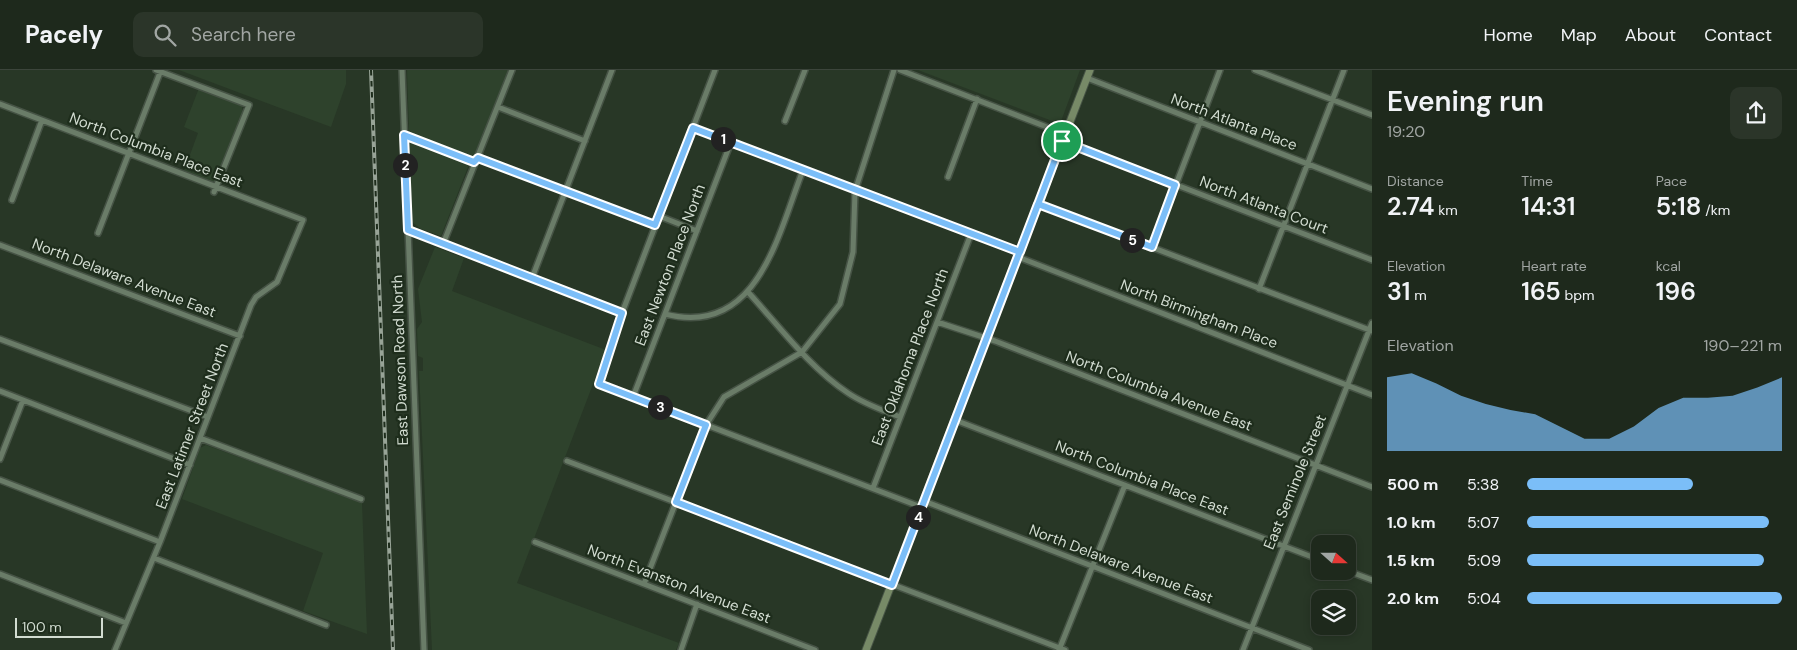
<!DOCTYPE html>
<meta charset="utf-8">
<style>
body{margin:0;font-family:"DM Sans",sans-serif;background:#2b3529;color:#f1f3f6;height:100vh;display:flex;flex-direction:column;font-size:19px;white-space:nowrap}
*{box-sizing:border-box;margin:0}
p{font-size:16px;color:#a1a6a3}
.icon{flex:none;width:28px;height:28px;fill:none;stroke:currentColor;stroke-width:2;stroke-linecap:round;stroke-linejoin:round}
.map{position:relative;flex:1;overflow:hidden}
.panel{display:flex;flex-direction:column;background:#1e291c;width:425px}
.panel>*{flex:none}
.needle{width:32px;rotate:111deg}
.buttons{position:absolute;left:1311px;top:465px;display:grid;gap:10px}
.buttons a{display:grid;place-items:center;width:45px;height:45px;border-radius:10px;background:#1e291c;box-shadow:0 2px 8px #0003,0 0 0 1px #3c453b;font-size:25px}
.scale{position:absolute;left:15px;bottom:12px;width:88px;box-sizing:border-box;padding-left:5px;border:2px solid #d2dcd1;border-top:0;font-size:14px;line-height:18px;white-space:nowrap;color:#d2dcd1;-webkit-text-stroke:4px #1e2d1c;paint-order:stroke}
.pin{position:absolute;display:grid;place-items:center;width:42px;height:42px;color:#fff;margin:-21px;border:2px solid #fff;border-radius:50%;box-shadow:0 1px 5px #0007}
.km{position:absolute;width:25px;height:25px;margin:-12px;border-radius:50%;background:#222;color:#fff;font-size:14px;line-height:25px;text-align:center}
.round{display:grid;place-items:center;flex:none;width:52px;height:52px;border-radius:10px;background:#2b3529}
.summary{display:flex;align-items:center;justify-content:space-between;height:85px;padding:0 15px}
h1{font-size:28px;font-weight:600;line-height:38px}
.metrics{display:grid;grid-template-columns:repeat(3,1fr);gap:8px;height:85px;padding:5px 15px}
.metrics div{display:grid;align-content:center}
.metrics b{font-size:25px;font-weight:600}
.metrics small{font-size:14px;font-weight:400}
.metrics p{font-size:14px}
.chart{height:140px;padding:10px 15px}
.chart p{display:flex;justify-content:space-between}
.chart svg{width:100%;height:90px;margin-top:5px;fill:#7bbef8;opacity:.7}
ul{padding:0 15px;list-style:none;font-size:16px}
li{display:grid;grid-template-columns:80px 60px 1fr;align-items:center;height:38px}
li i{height:12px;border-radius:6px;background:#7bbef8}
header{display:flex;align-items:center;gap:30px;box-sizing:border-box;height:70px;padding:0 25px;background:#1e291c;border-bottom:1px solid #3c453b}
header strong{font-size:24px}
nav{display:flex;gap:28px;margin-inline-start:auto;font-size:18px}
.search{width:350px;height:45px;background:#2b3529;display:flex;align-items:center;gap:12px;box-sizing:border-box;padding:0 18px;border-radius:10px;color:#a1a6a3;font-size:19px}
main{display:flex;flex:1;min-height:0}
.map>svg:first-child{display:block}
</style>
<header>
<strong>Pacely</strong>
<div class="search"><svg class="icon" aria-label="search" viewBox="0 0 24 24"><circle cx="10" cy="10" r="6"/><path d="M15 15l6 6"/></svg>Search here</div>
<nav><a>Home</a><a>Map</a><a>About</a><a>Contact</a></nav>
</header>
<main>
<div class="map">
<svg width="1372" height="580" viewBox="0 0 1372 580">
<rect width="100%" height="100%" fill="#283726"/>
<!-- built -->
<path fill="#2e422c" d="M179,0h167v14l-15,43z
M407,0h101l-32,85 -3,1 -5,11 -27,69 -20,-7 -9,-7z
M918,0h162l-20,54z
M199,18l43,18 1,9 -29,67 -30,-11 14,-38 -14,-6z
M435,177l29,11 -12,33 154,59 -89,233 162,60 -3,7h-244l-13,-279h4v-13l-5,-2 -1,-27 5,-7 -4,-33z
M206,375l156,58 5,131 -64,-23 20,-58 -141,-54 18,-51z"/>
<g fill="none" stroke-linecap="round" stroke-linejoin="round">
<defs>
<path id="minor" d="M156,0l93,35 -35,87
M402,0l22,580
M715,0l-93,243 -23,71 322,123
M900,0l165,64
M1255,0l117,45
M1087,8l285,111
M0,34l303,116 -26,62 -21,15 -5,8 -91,237 -45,108
M498,37l87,34
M785,51l20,-51
M693,58l327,124
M404,65l71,27
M1062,71l310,119
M478,88l177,67
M948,107l29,-78
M12,130l30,-80
M1038,134l334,127
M659,146l38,15
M408,160l214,83
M98,163l63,-163
M443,174l69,-174
M0,175l240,91
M1152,177l68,-177
M1018,187l354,138
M532,208l80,-208
M1259,219l85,-219
M748,222c31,34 61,75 100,101 16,11 34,17 52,24
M665,244c93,24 113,-80 138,-144
M937,252l58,19 377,146
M0,269l208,78
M0,321l190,74
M633,327l98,-255
M955,350l365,140
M200,368l161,61
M0,389l23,-59
M567,391l498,189
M0,410l160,62
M873,418l98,-254
M924,431l385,149
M535,472l280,108
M154,488l172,67
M1348,501l24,9
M0,504l126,49
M644,514l62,-159 18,-28 78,-45 38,-48 13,-52 2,-61 39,-121
M681,580l16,-46
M1059,580l66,-165
M1243,580l129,-327"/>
<path id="secondary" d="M866,580l224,-580"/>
</defs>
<!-- minor casing -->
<use href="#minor" stroke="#465345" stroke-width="8"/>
<!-- secondary casing -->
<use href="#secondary" stroke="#465345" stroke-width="9"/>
<!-- minor -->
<use href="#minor" stroke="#6a7c68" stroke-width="5"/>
<!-- secondary -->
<use href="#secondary" stroke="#778a67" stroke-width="7"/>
<defs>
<path id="rail" d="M371,0l22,580"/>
</defs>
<!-- rail casing -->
<use href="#rail" stroke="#98a497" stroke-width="4"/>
<!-- rail -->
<use href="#rail" stroke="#1e2d1c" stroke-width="2" stroke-dasharray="5.5" stroke-linecap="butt"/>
</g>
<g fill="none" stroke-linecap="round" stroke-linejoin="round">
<defs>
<path id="route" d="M1062,71l-42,111 -327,-124 -38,97 -177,-67 -4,4 -70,-27 4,95 214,83 -23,71 107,41 -30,77 216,83 146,-381 114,43 23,-62 -113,-44"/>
</defs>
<!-- route casing -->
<use href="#route" stroke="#fff" stroke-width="10"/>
<!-- route -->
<use href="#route" stroke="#7bbef8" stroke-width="6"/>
</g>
<g text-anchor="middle" stroke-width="4.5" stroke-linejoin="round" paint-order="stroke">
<!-- street labels -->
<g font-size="15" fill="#d2dcd1" stroke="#1e2d1c">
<text transform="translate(1234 52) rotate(21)" y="5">North Atlanta Place</text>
<text transform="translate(156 80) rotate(21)" y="5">North Columbia Place East</text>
<text transform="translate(1264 135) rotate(21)" y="5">North Atlanta Court</text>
<text transform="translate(670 195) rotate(-69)" y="5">East Newton Place North</text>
<text transform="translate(124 208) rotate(21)" y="5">North Delaware Avenue East</text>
<text transform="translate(1199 244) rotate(21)" y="5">North Birmingham Place</text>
<text transform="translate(910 287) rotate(-69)" y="5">East Oklahoma Place North</text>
<text transform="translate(400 290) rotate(-92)" y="5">East Dawson Road North</text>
<text transform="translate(1159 321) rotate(21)" y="5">North Columbia Avenue East</text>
<text transform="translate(192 356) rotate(-69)" y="5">East Latimer Street North</text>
<text transform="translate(1142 408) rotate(21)" y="5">North Columbia Place East</text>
<text transform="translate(1295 412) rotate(-68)" y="5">East Seminole Street</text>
<text transform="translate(1121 494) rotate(21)" y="5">North Delaware Avenue East</text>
<text transform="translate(679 514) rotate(21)" y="5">North Evanston Avenue East</text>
</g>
</g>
</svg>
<div class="buttons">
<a><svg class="needle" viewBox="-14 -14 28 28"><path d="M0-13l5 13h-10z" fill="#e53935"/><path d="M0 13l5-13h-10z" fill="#a1a6a3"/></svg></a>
<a><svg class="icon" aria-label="layers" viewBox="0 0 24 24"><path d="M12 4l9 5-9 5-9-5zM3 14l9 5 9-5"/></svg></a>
</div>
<div class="scale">100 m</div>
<div class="pin" style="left:1062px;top:71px;background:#1e9e55"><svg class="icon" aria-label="arrive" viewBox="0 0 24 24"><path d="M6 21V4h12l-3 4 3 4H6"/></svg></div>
<b class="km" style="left:723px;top:69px">1</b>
<b class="km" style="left:405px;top:95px">2</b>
<b class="km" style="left:660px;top:337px">3</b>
<b class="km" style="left:918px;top:447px">4</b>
<b class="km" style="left:1132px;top:170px">5</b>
</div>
<section class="panel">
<div class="summary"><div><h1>Evening run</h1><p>19:20</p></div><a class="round"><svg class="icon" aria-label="share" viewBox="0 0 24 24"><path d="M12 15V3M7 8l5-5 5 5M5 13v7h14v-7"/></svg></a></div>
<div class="metrics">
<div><p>Distance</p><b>2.74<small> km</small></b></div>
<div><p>Time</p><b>14:31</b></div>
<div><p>Pace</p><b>5:18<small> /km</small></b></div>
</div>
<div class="metrics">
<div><p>Elevation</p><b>31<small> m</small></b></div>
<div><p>Heart rate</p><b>165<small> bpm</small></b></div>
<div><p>kcal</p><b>196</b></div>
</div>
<div class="chart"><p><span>Elevation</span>190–221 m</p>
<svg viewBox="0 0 160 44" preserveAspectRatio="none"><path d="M0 44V8L10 6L20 11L30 17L40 21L50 24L60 26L70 32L80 38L90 38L100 32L110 23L120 18L130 18L140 17L150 13L160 8V44z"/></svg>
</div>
<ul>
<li><b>500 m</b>5:38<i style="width:65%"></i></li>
<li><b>1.0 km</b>5:07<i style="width:95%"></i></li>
<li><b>1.5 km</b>5:09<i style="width:93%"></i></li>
<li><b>2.0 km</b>5:04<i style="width:100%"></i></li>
</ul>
</section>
</main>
